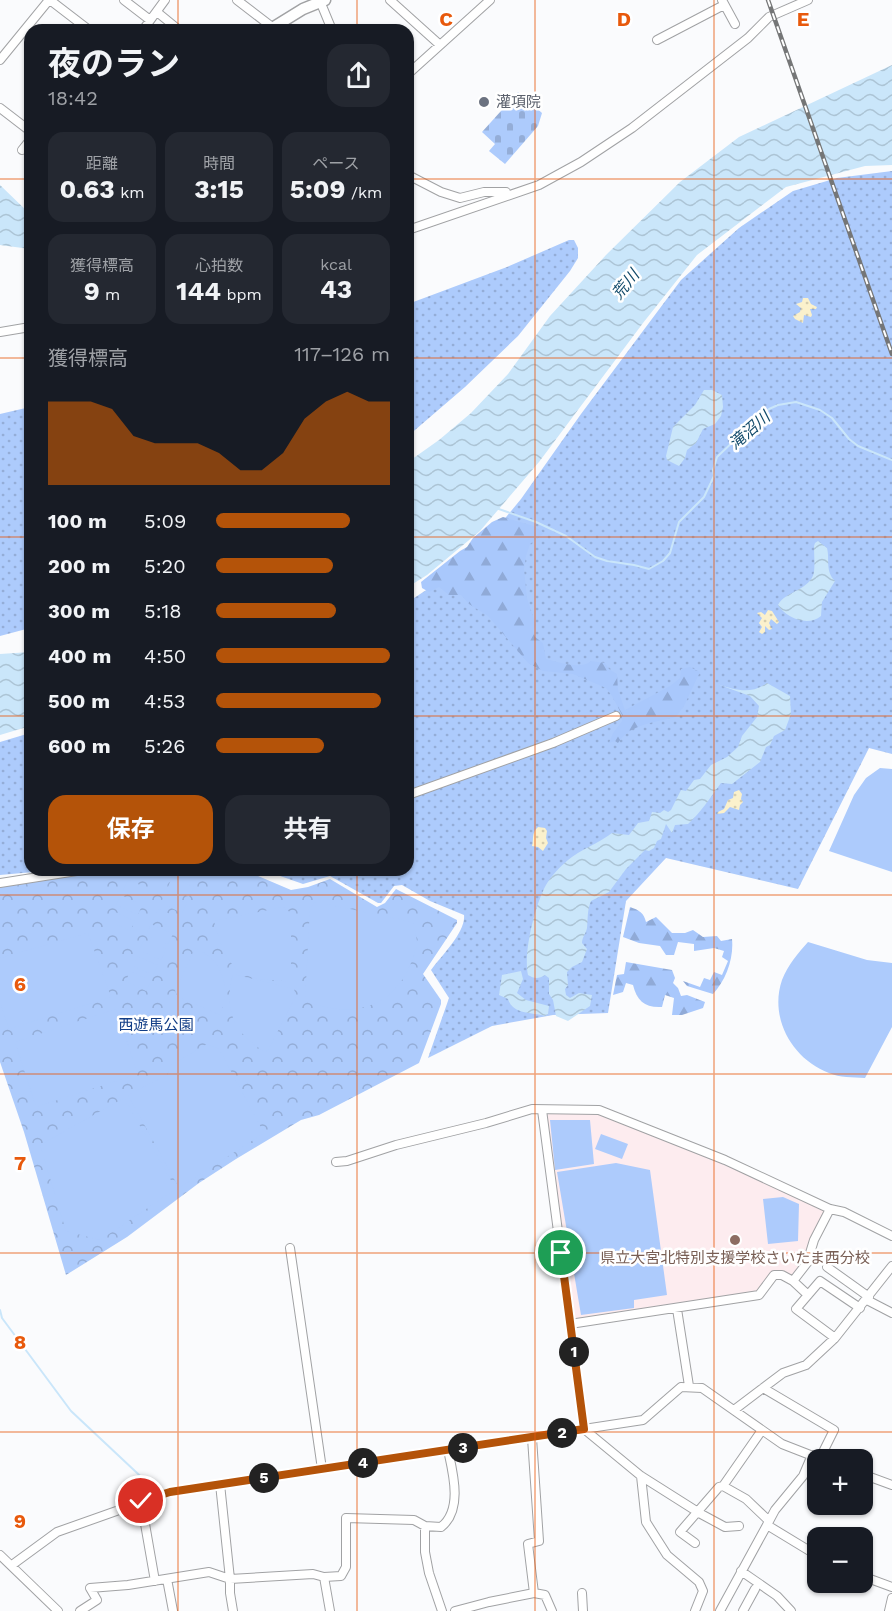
<!DOCTYPE html>
<html lang="ja">
<meta charset="utf-8">
<style>
body{margin:0;font-family:"Work Sans","Noto Sans JP",sans-serif;background:#242831;color:#f1f3f6;height:100vh;display:flex;flex-direction:column;font-size:22px;white-space:nowrap}
*{box-sizing:border-box;margin:0}
p{font-size:20px;color:#9ea1a6}
.icon{flex:none;width:33px;height:33px;fill:none;stroke:currentColor;stroke-width:2;stroke-linecap:round;stroke-linejoin:round}
.map{position:relative;flex:1;overflow:hidden}
.drawer{position:absolute;left:24px;top:24px;width:390px;height:852px;display:flex;flex-direction:column;background:#171b24;border-radius:18px;box-shadow:0 2px 4px #0004}
.drawer>*{flex:none}
.buttons{position:absolute;left:807px;top:1449px;display:grid;gap:12px}
.buttons a{display:grid;place-items:center;width:66px;height:66px;border-radius:12px;background:#171b24;box-shadow:0 2px 4px #0004;font-size:30px}
.pin{position:absolute;display:grid;place-items:center;width:51px;height:51px;color:#fff;margin:-26px;border:3px solid #fff;border-radius:50%;box-shadow:0 2px 6px #0007}
.km{position:absolute;width:30px;height:30px;margin:-15px;border-radius:50%;background:#222;color:#fff;font-size:16px;line-height:30px;text-align:center}
.round{display:grid;place-items:center;flex:none;width:63px;height:63px;border-radius:18px;background:#242831}
.summary{display:flex;align-items:center;justify-content:space-between;height:102px;padding:0 24px}
h1{font-size:33px;font-weight:700;line-height:45px}
.stats{display:grid;grid-template-columns:repeat(3,1fr);gap:9px;height:102px;padding:6px 24px}
.stats div{display:grid;align-content:center;border-radius:15px;background:#242831;text-align:center}
.stats b{font-size:26px;font-weight:700}
.stats small{font-size:16px;font-weight:400}
.stats p{font-size:16px}
.chart{height:168px;padding:12px 24px}
.chart p{display:flex;justify-content:space-between}
.chart svg{width:100%;height:108px;margin-top:6px;fill:#b45309;opacity:.7}
.button{display:flex;gap:12px;margin-top:auto;padding:12px 24px}
.button a{flex:1;height:69px;border-radius:18px;background:#b45309;color:#fff;font-size:24px;font-weight:700;line-height:69px;text-align:center}
.button a+a{background:#242831;color:#f1f3f6}
ul{padding:0 24px;list-style:none;font-size:20px}
li{display:grid;grid-template-columns:96px 72px 1fr;align-items:center;height:45px}
li i{height:15px;border-radius:8px;background:#b45309}
.map>svg:first-child{display:block}
</style>
<div class="map">
<svg width="892" height="1611" viewBox="0 0 892 1611">
<defs>
<pattern id="grass-dots" width="8" height="8" patternUnits="userSpaceOnUse" patternTransform="scale(1.5)"><rect width="8" height="8" fill="#adcbfc"/><path d="M2 2h.1M6 6h.1" fill="none" stroke="#94add7" stroke-width="1.8" stroke-linecap="round"/></pattern>
<pattern id="forest-firs" width="22" height="20" patternUnits="userSpaceOnUse" patternTransform="scale(1.5)"><rect width="22" height="20" fill="#a9c8fc"/><path d="M5 1l3.5 6h-7zM16 11l3.5 6h-7z" fill="#90aad7"/></pattern>
<pattern id="sand-dots" width="8" height="8" patternUnits="userSpaceOnUse" patternTransform="scale(1.5)"><rect width="8" height="8" fill="#fbf1cc"/><path d="M2 2h.1M6 6h.1" fill="none" stroke="#d6cdae" stroke-width="1.8" stroke-linecap="round"/></pattern>
<pattern id="cemetery-stones" width="16" height="16" patternUnits="userSpaceOnUse" patternTransform="scale(1.5)"><rect width="16" height="16" fill="#adcbfc"/><path d="M2 7V4a2 2 0 0 1 4 0v3zM10 15v-3a2 2 0 0 1 4 0v3z" fill="#94add7"/></pattern>
<pattern id="park-crowns" width="20" height="18" patternUnits="userSpaceOnUse" patternTransform="scale(1.5)"><rect width="20" height="18" fill="#adcbfc"/><path d="M2 6a3 3 0 1 1 6 0M12 15a3 3 0 1 1 6 0" fill="none" stroke="#94add7"/></pattern>
<pattern id="water-waves" width="16" height="10" patternUnits="userSpaceOnUse" patternTransform="scale(1.5)"><rect width="16" height="10" fill="#cae6fa"/><path d="M0 5q4-4 8 0t8 0" fill="none" stroke="#acc4d5"/></pattern>
</defs>
<rect width="100%" height="100%" fill="#fafbfd"/>
<!-- education -->
<path fill="#fdecef" d="M553,1112l50,3 98,38 126,59 -21,38 1,6 -15,21 -11,-6 -23,23 -184,26 -29,-204z"/>
<!-- grass -->
<path fill="url(#grass-dots)" d="M892,171v583l-23,-6 -71,141 -132,-31 -40,43 -18,112 -55,2 -61,11 -64,32 21,-60 -18,-28c10,-14 35,-38 33,-55l-34,-14 -28,-16 -8,1 -13,17h-3l-48,-27 -27,8 -40,-14h145v-268l35,-23 50,-46 28,-34 60,-85 100,-134 58,-52 54,-37 44,-13z
M569,240h5l4,8v10l-8,13 -52,65 -53,51 -57,49v-132l99,-37z
M30,407v221l-30,8v-222z
M30,733v137h26l-56,5v-133z"/>
<!-- forest -->
<path fill="url(#forest-firs)" d="M503,517l31,9 10,7 -14,11 -4,12 -2,13 3,29 9,27 -3,6 2,6 8,6 3,16c12,3 35,11 45,2l14,2 4,6 8,5 1,16 7,20 45,-24 10,-8 1,-9 9,-2 10,5 -16,34 -8,11c-20,5 -46,7 -58,26l-3,-2 -6,2 4,-10 9,-12v-6l-10,-19 -6,-8 -33,-14 -30,-3 -15,-8 -40,-47 -19,-12 -8,-9h-12l-10,-8 -10,5 -7,-4 -1,-6 39,-31 7,-4 6,-9 19,-16z
M630,907c9,3 14,6 16,15l10,-5 16,16h13l8,-3 10,7 14,-1 4,5 11,-2c2,19 -6,41 -19,55l-26,-8 -4,-5 17,6 4,-9 6,2 4,-8 8,3 6,-14 -6,-4 2,-6 -10,-3 -20,3v-7l-16,-2 -4,13h-8l-6,-9 -21,-3 -16,-6z
M626,962l46,8 3,8 -2,5 5,5 3,8 6,-1 18,7 -2,6 -21,7h-10l2,-17 -9,-3 -3,12c-17,1 -25,-6 -29,-22l-7,-2 -3,9 -10,3 4,-20 7,-1z"/>
<!-- sand -->
<path fill="url(#sand-dots)" d="M803,298h5l3,6 6,3 -1,2h-6l2,6 -1,2 -7,-2 -1,8 -8,-4 -2,-3 7,-4 1,-4 -5,-4 6,-2z
M768,610l4,1 7,11 -2,2 -6,-5 -2,4 3,6 -3,1 -4,-4v6l-3,2 -3,-2 3,-5 -3,-4 3,-5 -5,-5 4,-1 4,3z
M739,790l3,4 -1,5 2,3 -3,3 -1,5 -9,-3 -6,6 -7,1 1,-2 6,-3 4,-9 5,-2 1,-6z
M538,827l7,1 2,3 -1,7 2,5 -5,8 -5,-4 -6,-1c2,-6 -1,-13 6,-19z"/>
<!-- cemetery -->
<path fill="url(#cemetery-stones)" d="M518,92l24,21 -4,13 -33,38 -16,-13 6,-7 -13,-12z"/>
<!-- park -->
<path fill="url(#park-crowns)" d="M109,870h135l47,20 17,-3 22,-8 47,28 8,-4 11,-14 61,31v3l-34,51 18,26v4l-22,59 -100,52 -18,5 -65,39 -37,24 -72,54 -61,38 -42,-143 -24,-70v-176z"/>
<!-- garden -->
<path fill="#adcbfc" d="M880,768l12,1v103l-63,-21 25,-56 12,-17z
M172,877l22,10 -5,10 -21,-10z
M128,880l22,9 -5,10 -22,-9z
M165,893l22,10 -5,10 -21,-10z
M121,895l21,10 -4,10 -22,-10z
M316,902l97,20c1,6 3,12 4,19 0,10 -6,22 -10,31 -22,41 -62,44 -102,29l5,-94z
M283,907l8,6v69c-13,-2 -30,-1 -43,-6 -21,-8 -29,-35 -34,-55z
M158,909l22,9 -5,11 -21,-10z
M113,911l22,10 -5,10 -21,-10z
M151,924l22,10 -5,10 -22,-9z
M88,933l23,64 -102,32 -9,-27v-44z
M144,940l22,9 -5,11 -22,-10z
M808,942l59,18 25,3v64l-27,51c-13,-1 -25,0 -36,-5 -37,-14 -60,-55 -47,-93 6,-15 16,-27 26,-38z
M195,948c28,12 37,40 25,67l-42,-18 -3,-6z
M137,956l21,9 -5,10 -20,-9z
M130,971l21,10 -5,10 -20,-10z
M233,974l61,15 2,7 -28,54 -3,2c-31,-19 -42,-42 -32,-78z
M116,1009l22,65 -102,33 -21,-65z
M207,1044l12,5 45,84 -85,55 -51,-93 39,-20 4,-10z
M124,1098l52,91 -76,51 -34,-9 -26,-86z
M550,1120h40l4,44 -39,6z
M601,1134l27,10 -6,15 -27,-10z
M616,1163l34,7 17,125 -33,5v8l-53,7 -24,-143z
M783,1197l16,7 -1,37 -30,3 -5,-45z"/>
<!-- water -->
<path fill="url(#water-waves)" d="M892,65v100l-27,1 -79,21 -89,68 -54,68 -104,139 -59,69 -53,44 -19,12v-125l31,-22 32,-27 37,-39 42,-58 56,-61 74,-73 59,-45z
M0,185l30,29v35l-30,-4z
M704,390h8l10,5 1,12 -2,9 -6,8 -12,5 -7,14 -9,7 -2,8 -6,8 -12,-6 -1,-4 7,-29 22,-22z
M818,541l9,7c3,12 -2,23 8,33l-13,21 -1,14c-13,11 -35,2 -43,-11 7,-14 33,-15 36,-33 1,-8 0,-18 0,-26l1,-3z
M30,652v74l-30,9v-81z
M767,683l23,13 1,18 -6,16 -11,6 -4,9 -4,2 -6,15 -28,22 -11,-1c-11,15 -20,29 -33,41l-13,1 -3,8 -6,-9 -5,15 -4,2 -3,7 -5,3 -4,-1 -19,19 -17,23 -18,9c-4,9 -3,18 -4,27 -1,6 -5,9 -5,15l5,6 -5,13 -10,5 -5,5 1,13 -3,4 1,6 4,3 9,-5 13,2 -2,11 -22,15 -12,-5 -3,-16 -4,-6v-16l-4,-3c-6,4 -11,4 -17,0 -5,-22 7,-70 18,-90 5,-9 14,-18 22,-25 13,-11 30,-16 44,-27l17,2 9,-12 11,-2 3,-9 8,1 4,-3 4,2 3,-2 10,-20 5,1 8,-11 6,-1 11,-14 16,-8 11,-10 4,-11 15,-19 2,-11 -9,-10 -33,-12c19,6 33,11 50,-1z
M521,971l2,8 -6,14 9,7 23,6 -1,8 -3,2c-13,-4 -32,-1 -37,-17l-9,-4 3,-20z"/>
<g fill="none" stroke-linecap="round" stroke-linejoin="round">
<!-- stream -->
<path stroke="#cae6fa" stroke-width="2" d="M496,508l40,14 30,14 29,21 12,4 27,4 15,4 14,-8 7,-8 9,-31 25,-25 10,-21 -1,-6 4,-13 41,-39 11,-9 9,-4 18,-3 24,8 12,8 17,21 9,7 34,14
M0,1310l2,8 69,93 81,76"/>
<defs>
<path id="minor" d="M50,0l39,30
M124,0l26,20
M237,0l39,30
M390,0l50,45
M722,0l13,24
M320,1l12,29
M157,12l22,18
M143,30l22,-30
M657,40l67,-35
M0,60l49,-60
M408,74l82,-74
M0,108l30,23
M22,150l8,-10
M408,175l33,17 19,6 24,-6h22
M408,230l131,-45 42,-23 51,-34 116,-90 21,-21 39,-17
M0,332l30,-5
M408,795l145,-52 63,-27
M0,883l83,-13
M542,1110l42,319 57,47 60,38 24,13 14,-1
M336,1162l11,-1 49,-16 90,-22 46,-14 67,1 126,50 105,49 14,3 48,24
M290,1248l32,221
M827,1267l42,30
M808,1295l-15,-14 14,-18 7,-23 16,-31
M867,1300l25,13
M677,1309l12,77
M570,1324l189,-29 15,-20h8l11,6
M835,1338l-39,-29 24,-28 40,27
M763,1388l71,42 -14,28
M734,1410l49,-37 23,-8 29,-27 57,-72
M532,1438l7,103 -11,3 6,49 11,2 7,16
M812,1455l-9,21 -28,34 -8,15 51,31
M862,1474l30,11
M641,1476l5,46 21,33 32,27 4,9 -8,20
M220,1484l10,95v14l3,18
M723,1486l23,13 22,21
M141,1501l14,80
M695,1543l-15,-11 39,-45 4,-1 39,-56
M0,1555l58,56
M12,1565l45,-33 113,-40 473,-72 38,-33 21,1 80,56 41,16
M741,1571l36,25 14,15
M862,1576l30,11
M324,1577l6,34
M167,1579l6,32
M582,1593l1,18
M80,1611l17,-11 -7,-12 38,-3 81,-13 21,7 83,-5 11,3 17,-1 5,-9v-49l68,2 11,6
M442,1611l-13,-38 -4,-21v-26l16,1c22,-17 12,-54 7,-77
M455,1611l34,-9 45,-9
M720,1611l47,-86
M743,1611l12,-22
M889,1611l3,-13"/>
<path id="tertiary" d="M269,30l34,-21 22,-9"/>
</defs>
<!-- minor casing -->
<use href="#minor" stroke="#a1a2a4" stroke-width="10"/>
<!-- tertiary casing -->
<use href="#tertiary" stroke="#a1a2a4" stroke-width="13"/>
<!-- minor -->
<use href="#minor" stroke="#fff" stroke-width="8"/>
<!-- tertiary -->
<use href="#tertiary" stroke="#fff" stroke-width="10"/>
<defs>
<path id="rail" d="M768,0l124,354"/>
</defs>
<!-- rail casing -->
<use href="#rail" stroke="#757677" stroke-width="4.5"/>
<!-- rail -->
<use href="#rail" stroke="#fff" stroke-width="2" stroke-dasharray="7" stroke-linecap="butt"/>
</g>
<g fill="none" stroke-linecap="round" stroke-linejoin="round">
<defs>
<path id="route" d="M141,1501l29,-9 414,-63 -23,-176"/>
</defs>
<!-- route casing -->
<use href="#route" stroke="#fff" stroke-width="12"/>
<!-- route -->
<use href="#route" stroke="#b45309" stroke-width="8"/>
</g>
<!-- grid -->
<path fill="none" stroke="#e8590c" stroke-width="1.5" stroke-opacity="0.55" d="M178,0v30M357,0v30M535,0v1611M714,0v1611M0,179h30M408,179h484M0,358h30M408,358h484M0,537h30M408,537h484M0,716h30M408,716h484M178,870v741M357,870v741M0,895h892M0,1074h892M0,1253h892M0,1432h892"/>
<!-- markers -->
<circle fill="#6b7280" stroke="#fff" stroke-width="2" cx="484" cy="102" r="6"/>
<circle fill="#8d6e63" stroke="#fff" stroke-width="2" cx="735" cy="1240" r="6"/>
<g text-anchor="middle" stroke-width="5" stroke-linejoin="round" paint-order="stroke">
<!-- worship labels -->
<g font-size="15" fill="#5b616d" stroke="#fff" text-anchor="start">
<text x="496" y="107">灌項院</text>
</g>
<!-- park labels -->
<g font-size="15" fill="#113d86" stroke="#fff">
<text x="156" y="1030">西遊馬公園</text>
</g>
<!-- education labels -->
<g font-size="15" fill="#785e54" stroke="#fff">
<text x="735" y="1263">県立大宮北特別支援学校さいたま西分校</text>
</g>
<!-- water labels -->
<g font-size="16" font-style="italic" fill="#114a6a" stroke="#fff">
<text transform="translate(625 284) rotate(-51)" y="6">荒川</text>
<text transform="translate(749 430) rotate(-41)" y="6">滝沼川</text>
</g>
</g>
<g font-size="20" text-anchor="middle" font-weight="bold" fill="#e8590c" stroke="#fff" stroke-width="5" stroke-linejoin="round" paint-order="stroke">
<text x="446" y="26">C</text>
<text x="624" y="26">D</text>
<text x="803" y="26">E</text>
<text x="20" y="991">6</text>
<text x="20" y="1170">7</text>
<text x="20" y="1349">8</text>
<text x="20" y="1528">9</text>
</g>
</svg>
<div class="buttons">
<a>+</a>
<a>−</a>
</div>
<div class="pin" style="left:561px;top:1253px;background:#1e9e55"><svg class="icon" aria-label="arrive" viewBox="0 0 24 24"><path d="M6 21V4h12l-3 4 3 4H6"/></svg></div>
<div class="pin" style="left:141px;top:1501px;background:#d93025"><svg class="icon" aria-label="check" viewBox="0 0 24 24"><path d="M5 12l5 5 9-10"/></svg></div>
<b class="km" style="left:574px;top:1352px">1</b>
<b class="km" style="left:562px;top:1433px">2</b>
<b class="km" style="left:463px;top:1448px">3</b>
<b class="km" style="left:363px;top:1463px">4</b>
<b class="km" style="left:264px;top:1478px">5</b>
<section class="drawer">
<div class="summary"><div><h1>夜のラン</h1><p>18:42</p></div><a class="round"><svg class="icon" aria-label="share" viewBox="0 0 24 24"><path d="M12 15V3M7 8l5-5 5 5M5 13v7h14v-7"/></svg></a></div>
<div class="stats">
<div><p>距離</p><b>0.63<small> km</small></b></div>
<div><p>時間</p><b>3:15</b></div>
<div><p>ペース</p><b>5:09<small> /km</small></b></div>
</div>
<div class="stats">
<div><p>獲得標高</p><b>9<small> m</small></b></div>
<div><p>心拍数</p><b>144<small> bpm</small></b></div>
<div><p>kcal</p><b>43</b></div>
</div>
<div class="chart"><p><span>獲得標高</span>117–126 m</p>
<svg viewBox="0 0 160 44" preserveAspectRatio="none"><path d="M0 44V10L10 10L20 10L30 13L40 24L50 27L60 27L70 27L80 31L90 38L100 38L110 31L120 17L130 10L140 6L150 10L160 10V44z"/></svg>
</div>
<ul>
<li><b>100 m</b>5:09<i style="width:77%"></i></li>
<li><b>200 m</b>5:20<i style="width:67%"></i></li>
<li><b>300 m</b>5:18<i style="width:69%"></i></li>
<li><b>400 m</b>4:50<i style="width:100%"></i></li>
<li><b>500 m</b>4:53<i style="width:95%"></i></li>
<li><b>600 m</b>5:26<i style="width:62%"></i></li>
</ul>
<div class="button"><a>保存</a><a>共有</a></div>
</section>
</div>
